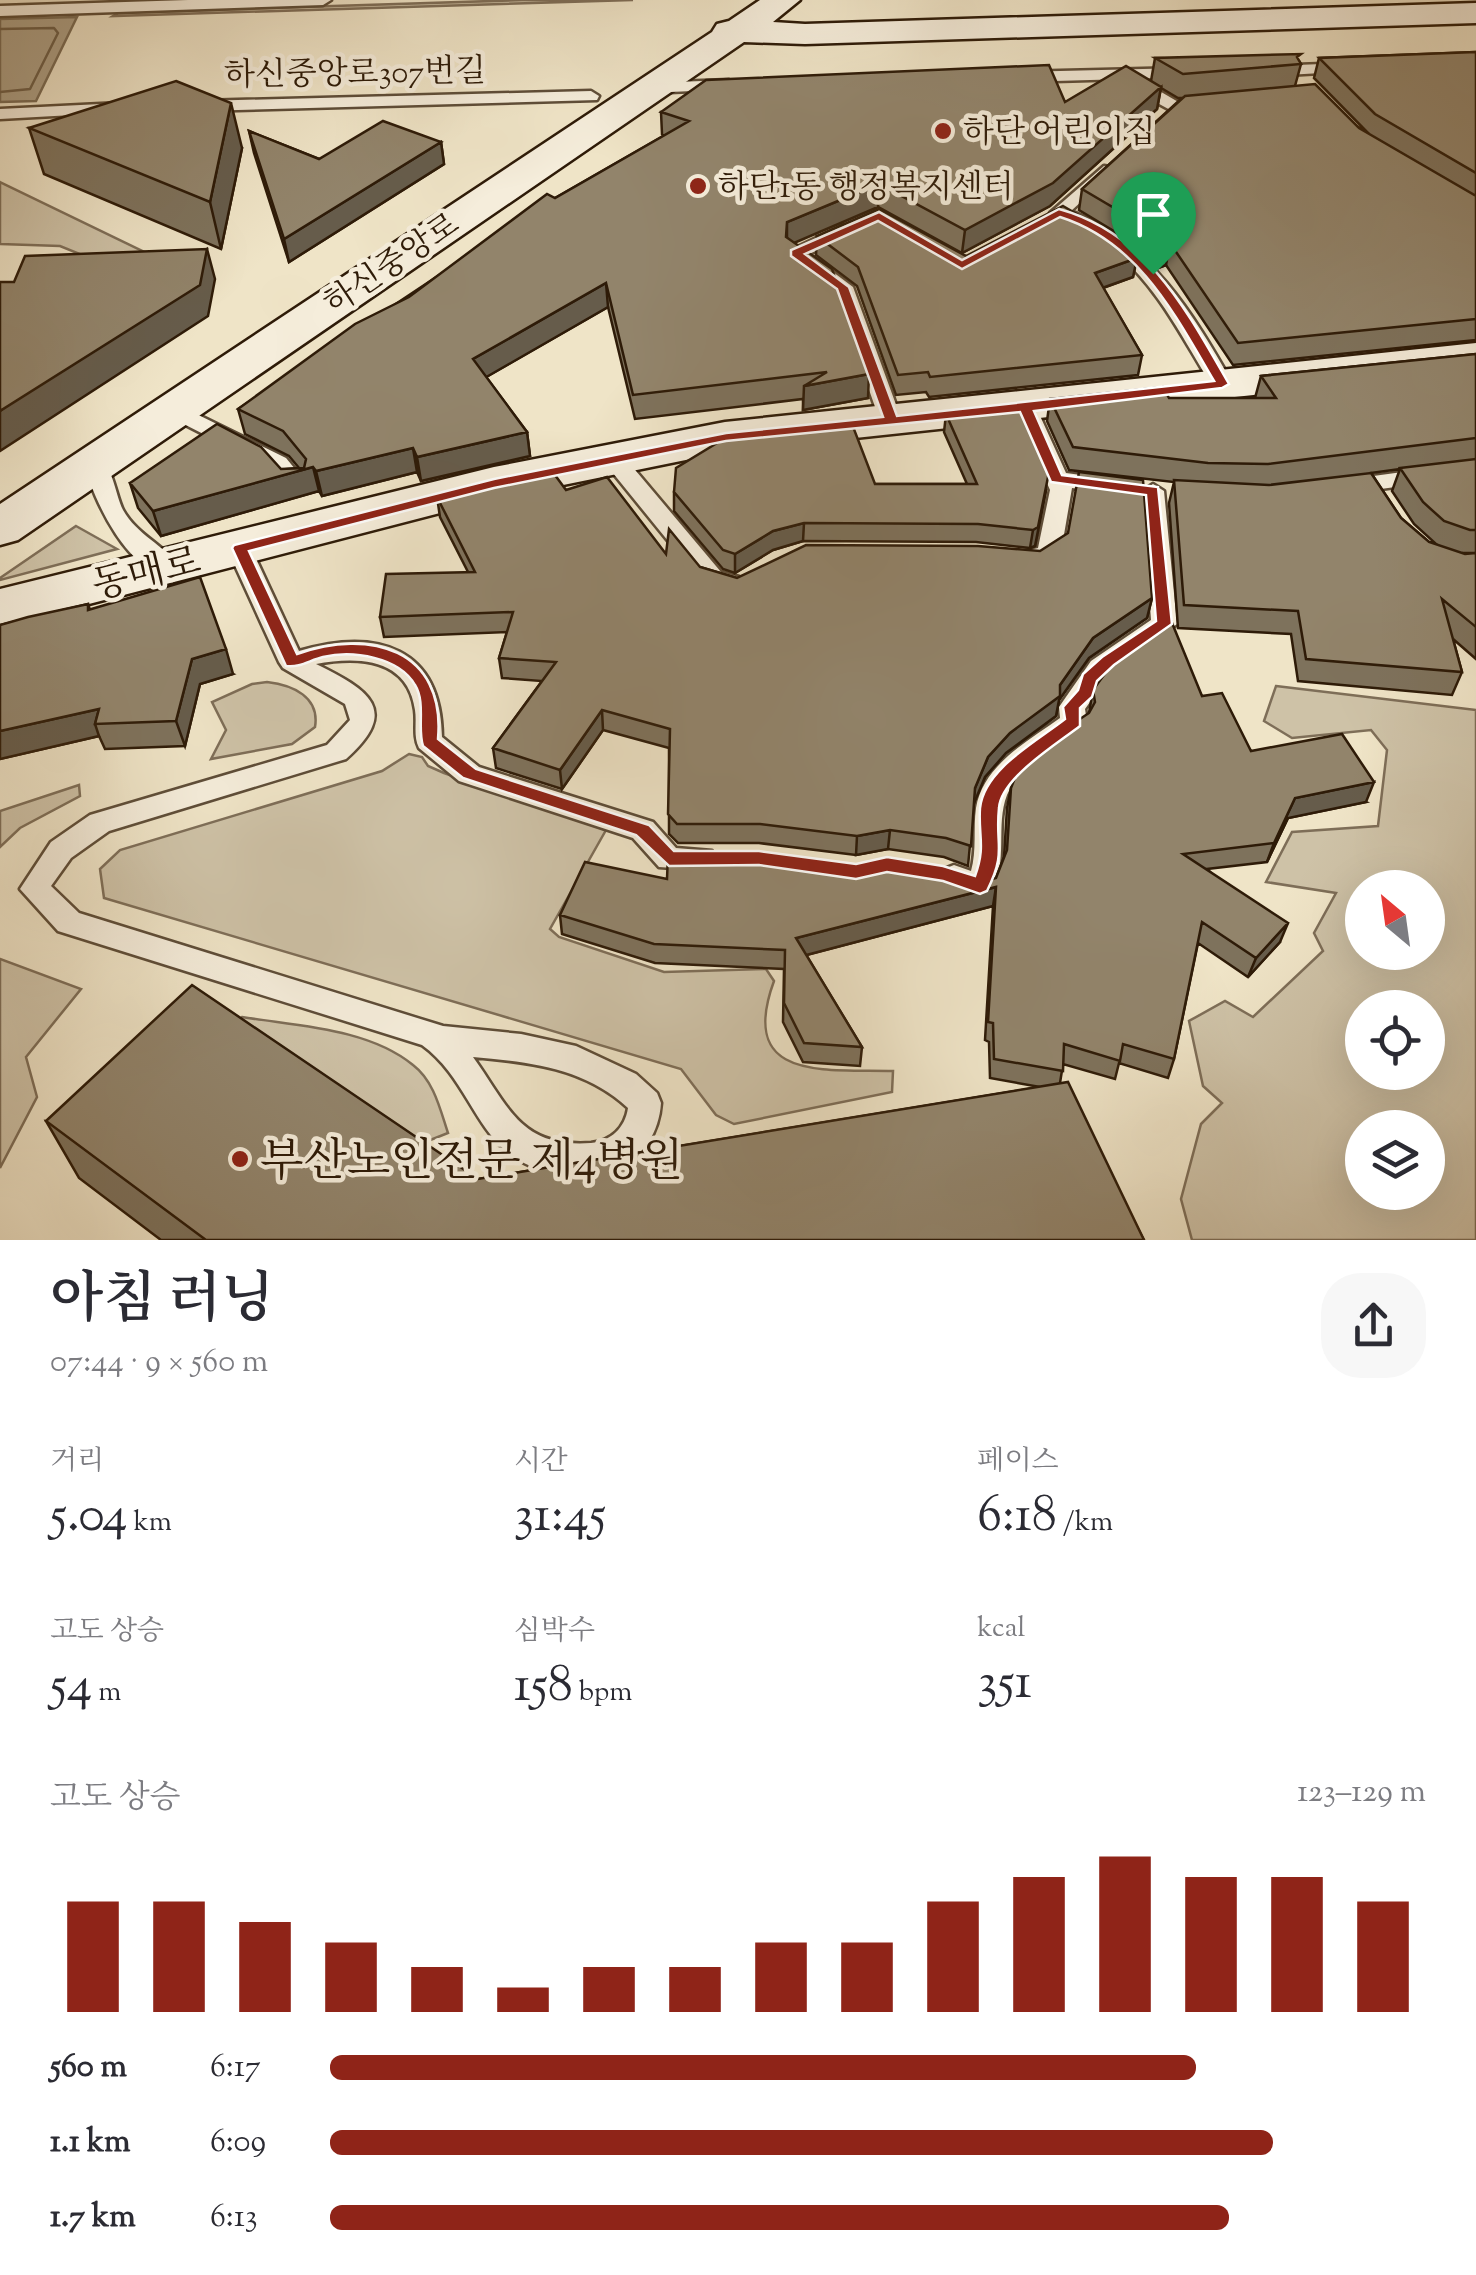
<!DOCTYPE html>
<html lang="ko">
<meta charset="utf-8">
<style>
body{margin:0;font-family:"Sorts Mill Goudy","Noto Serif KR",serif;background:#f7f7f7;color:#2b2b33;height:100vh;display:flex;flex-direction:column;font-size:38px;white-space:nowrap}
*{box-sizing:border-box;margin:0}
p{font-size:32px;color:#7c7c81}
.icon{flex:none;width:55px;height:55px;fill:none;stroke:currentColor;stroke-width:2;stroke-linecap:round;stroke-linejoin:round}
.map{position:relative;height:1240px;overflow:hidden}
.panel{display:flex;flex-direction:column;background:#fff;flex:1}
.panel>*{flex:none}
.needle{width:65px;rotate:331deg}
.controls{position:absolute;left:1345px;top:870px;display:grid;gap:20px}
.controls a{display:grid;place-items:center;width:100px;height:100px;border-radius:50%;background:#fff;box-shadow:0 10px 40px #0002;font-size:50px}
.pin{position:absolute;display:grid;place-items:center;width:85px;height:85px;color:#fff;margin:-102px -42px;border-radius:50% 50% 50% 0;rotate:-45deg;box-shadow:0 0 10px #0007}
.pin .icon{rotate:45deg}
.round{display:grid;place-items:center;flex:none;width:105px;height:105px;border-radius:40px;background:#f7f7f7}
.overview{display:flex;align-items:center;justify-content:space-between;height:170px;padding:0 50px}
h1{font-size:55px;font-weight:600;line-height:75px}
.metrics{display:grid;grid-template-columns:repeat(3,1fr);gap:15px;height:170px;padding:10px 50px}
.metrics div{display:grid;align-content:center}
.metrics b{font-size:50px;font-weight:600}
.metrics small{font-size:28px;font-weight:400}
.metrics p{font-size:28px}
.chart{height:280px;padding:20px 50px}
.chart p{display:flex;justify-content:space-between}
.chart svg{width:100%;height:180px;margin-top:10px;stroke:#8f2418;stroke-width:6}
ul{padding:0 50px;list-style:none;font-size:32px}
li{display:grid;grid-template-columns:160px 120px 1fr;align-items:center;height:75px}
li i{height:25px;border-radius:12px;background:#8f2418}
.map>svg:first-child{display:block}
</style>
<div class="map">
<svg width="1476" height="1240" viewBox="0 0 1476 1240">
<rect width="100%" height="100%" fill="#efe4c7"/>
<filter id="stains"><feTurbulence type="fractalNoise" baseFrequency=".002" numOctaves="4"/><feColorMatrix values="0 0 0 0 .2 0 0 0 0 .09 0 0 0 0 .02 0 0 0 .5 -.17"/></filter>
<radialGradient id="worn" r=".72"><stop offset=".6" stop-color="#630" stop-opacity="0"/><stop offset="1" stop-color="#630" stop-opacity=".3"/></radialGradient>
<!-- green -->
<path fill="#cec2a7" stroke="#7e6e58" stroke-width="2.5" fill-rule="evenodd" d="M522,0h111l-520,16 5,-3z
M0,182l163,79 -34,13 -69,-28 -60,-2z
M76,526l41,23 -117,31v-2z
M267,682c26,3 53,15 48,45l-23,17 -81,15 15,-29 -14,-28 40,-18z
M1276,686l200,24v530h-284l-11,-41 20,-75 21,-21 -19,-17 -14,-65 36,-20 28,16 70,-66 -9,-18 22,-40 -70,-11 26,-50 86,-6 9,-76 -16,-20 -79,8 -28,-17zM1362,888h66v64h-66zM1362,1008h66v64h-66zM1362,1128h66v64h-66z
M409,754l13,3 6,9 16,7 162,57 -56,99 9,8 105,35 102,-3 8,12c-37,101 51,88 119,90l-1,21 -158,32 -18,-9 -35,-46 -577,-171 -4,-29 20,-19 262,-79z
M79,785l1,11 -60,32 -20,19v-36z
M0,959l81,30 -55,68 11,40 -37,71z
M242,1017c54,9 126,11 171,48 21,16 27,44 35,68l-48,19 -172,-120z"/>
<!-- water -->
<path fill="#ada086" stroke="#7a6b54" stroke-width="2.5" d="M77,17l-41,84 -36,1v-83z"/>
<g fill="none" stroke-linecap="round" stroke-linejoin="round">
<!-- shore -->
<path stroke="#6e5e47" stroke-width="2.5" d="M0,29l54,-1 4,5 -28,56 -30,3"/>
<defs>
<path id="lane" d="M188,0h143l-8,5 -323,11v-10z
M1349,63l6,2v6l-86,5 -8,-5 8,-5z
M1184,68l8,5 -2,3 -51,3 41,24v8l-6,1 -48,-26v-7l-107,3 -8,-5 8,-5z
M729,80l8,5 -2,4 -86,4 -8,-5 8,-5z
M591,91l8,5 -2,4 -396,11 -8,-5 8,-5z
M121,103l8,5 -2,4 -127,7v-10z
M1104,166l6,1v8l-39,36c80,33 121,101 162,173l-3,5h-16c-32,-51 -55,-102 -103,-141 -18,-15 -45,-20 -61,-35z
M844,225l7,2v8l-42,19 44,33 49,134 -3,5h-16l-3,-5 -46,-131 -49,-37z
M1025,400l11,7 30,66 45,6 11,7 -11,7 -39,-5 -11,64 -26,16 -18,-3 -3,-6 3,-6 21,-5 12,-58 -36,-83z
M174,403l112,55 23,28 -3,5h-16l-20,-23 -104,-53 -3,-5z
M612,450l8,2 101,120 18,5 3,6 -3,6 -9,2 -27,-7 -99,-122 -3,-5 3,-5z
M95,456c17,4 20,38 28,54 14,25 41,35 56,56l-3,6c-45,12 -84,-76 -92,-109z
M1476,462v14l-132,18 -11,-7 11,-7z
M1153,484l11,7 13,133 -67,50 -25,35 2,13 -4,7c-24,17 -64,37 -76,66 -12,31 2,65 -16,99l-10,4 -37,-13 -5,-8 5,-8 10,-4 17,6c6,-21 2,-42 5,-63 7,-43 52,-67 84,-90l-1,-11 32,-46 60,-41 -9,-129z
M239,540l12,8 48,103c78,-23 142,-4 143,86l37,30 174,55 23,26 36,3 4,8 -4,8 -10,3 -43,-3 -26,-29 -174,-57 -40,-33c-6,-12 -2,-25 -4,-38 -7,-52 -57,-54 -99,-46 53,26 85,46 30,95l-237,72 -38,27 -20,28 28,27 364,113 78,8 55,12 60,28 21,19 4,10c-2,29 -17,54 -45,65 -17,7 -34,7 -53,5 -86,-6 -84,-87 -141,-128l-364,-114 -38,-42 31,-47 39,-27 237,-70 23,-25 -5,-16 -62,-36 -4,-6 -52,-114zM473,1057c57,5 112,11 155,51 -3,20 -17,33 -37,35 -71,5 -82,-36 -118,-86z"/>
<path id="secondary" d="M760,0h40l-27,22 32,2 671,-21v20l-671,21 -61,-2 -726,498 -18,5v-41l712,-472 5,-8 12,-3z
M1476,343v28l-751,81 -231,47 -494,128v-38l494,-122 231,-45z"/>
</defs>
<!-- lane casing -->
<use href="#lane" stroke="#5e4d38" stroke-width="5"/>
<!-- secondary casing -->
<use href="#secondary" stroke="#2e1b08" stroke-width="5"/>
<!-- lane -->
<use href="#lane" fill="#f5eddb" fill-rule="evenodd"/>
<!-- secondary -->
<use href="#secondary" fill="#f5eddb" fill-rule="evenodd"/>
</g>
<!-- wall -->
<path fill="#7e725c" stroke="#2e1b08" stroke-width="2.5" fill-rule="evenodd" d="M1476,52v288l-243,25 -67,-100 -8,3 -31,-29 -48,-29 3,-21 100,-91h-4l-17,-10 -4,21 -107,97 -88,47 -84,-46 -84,35 74,156 -65,12v-11l-168,20 -27,-112 -122,70 41,55 3,24 -109,25 -4,-9 -95,24 -3,-5 -158,45 -23,-28 -8,-25 169,-15 -10,-12 -44,-22 -7,-25 317,-211 110,-63 -3,-1 -1,-22 404,-10 86,-21 4,-23 144,3 2,3 -6,22 74,48 -55,-56 5,-20z
M29,128l213,20 -21,101 -177,-75z
M249,131l70,28 122,-17 3,22 -155,98 -35,-109z
M817,236l149,20 171,2 -4,19 -30,11 39,67 -4,20 -209,22 -3,-5 -30,3 -39,-109 -41,-31z
M1476,354v199h-14h14v106l-23,-20 9,33 -10,23 -154,-14 -7,-47 -113,-6 -9,-125 5,-21 -105,-12 -22,-49 3,-22 205,-1 6,-22zM1400,469l-8,22 22,33 21,19 -6,-1 -28,-24 -30,-45z
M946,414l100,76 -11,56 -5,2 -54,-6 -173,-1 -30,9 -38,23 -12,-4 -49,-58v-19l201,-8h92l-23,-52z
M566,490l100,64 34,13 37,11 415,20 -5,20 -58,40 -30,42 -3,16 -50,37 -21,24 -11,25 -6,64 -24,-9 -56,-8 -32,6 -97,-12h-81l-9,-9v-86l-66,-18 -41,59 -66,-21 -3,-20 49,-67 -40,-3 -3,-20 8,-26 -123,5 -4,-20 88,-45 -28,-55 -3,-20z
M88,604l2,6 143,64 -33,10 -15,62 -80,3 -6,-13 -99,23v-134z
M1093,690l109,6 49,55 115,51 -78,16 -21,44 -60,7 73,73 -32,35 -50,-34 -24,116 -6,19 -49,-15 -4,16 -52,-15 -3,19 84,157h-983l-82,-62 -33,-57 432,58 562,-92 -50,-9 -1,-36 -4,-2 8,-134 -187,49 56,92 -2,19 -57,-4 -20,-40 1,-53 -129,-6 -93,-29 -2,-19 107,-36 190,-12 126,15 13,-4 8,-21 3,-49 4,-20 78,-75z"/>
<!-- shaded-wall -->
<path fill="#665c4b" stroke="#2e1b08" stroke-width="2.5" d="M1161,87l-4,22 -107,97 -88,47 3,-23z
M231,103l11,45 -21,101 -11,-47z
M441,142l3,22 -155,98 -5,-23z
M879,184l-1,23 -91,39v-24z
M1170,243l-4,22 -8,3 4,-22z
M207,249l8,30 -7,37 -208,135v-40z
M1137,258l-4,19 -42,15 4,-19z
M606,283l2,24 -132,76 -3,-24z
M869,374l-1,24 -65,12 1,-24z
M527,432l3,24 -109,25 -4,-24z
M413,448l4,24 -95,24 -6,-25z
M313,467l6,24 -158,45 -8,-25z
M1046,490l-11,56 -5,2 3,-18z
M804,523l-1,18 -30,9 -38,23v-19l38,-23z
M1152,598l-5,20 -58,40 -30,42 -3,16 -50,37 -21,24 -13,31 3,-20 13,-31 22,-24 50,-48 33,-47z
M226,649l7,25 -33,10 -15,62 -9,-25 16,-62z
M99,709l-4,15 4,12 -99,23v-28z
M602,710l1,20 -41,59 -2,-19z
M1374,782l-8,20 -78,16 -21,44 7,-19 21,-45z
M890,830l-2,19 -32,6 1,-19z
M996,887l-3,19 -198,52 1,-20z
M1288,923l-8,19 -32,35 8,-19z"/>
<!-- building -->
<path fill="#92846b" stroke="#2e1b08" stroke-width="2.5" d="M1476,52v121l-101,-59 -56,-56z
M1301,54l-4,3 4,7 -118,10 -28,-16z
M1049,65l16,37 61,-36 35,21 -108,96 -88,47 -86,-46 -92,38 -1,15 46,32 37,105 -65,12 23,-14 -194,23 -27,-112 -133,76 54,73 -110,25 -4,-9 -97,23 -3,-4 -160,44 -23,-28 87,-59 44,23 20,22 23,-1 2,-9 -23,-28 -45,-22 117,-85 54,-27 138,-103 8,4 134,-77 -28,-9 45,-32z
M176,81l55,22 -21,99 -181,-74z
M1315,84l44,44 117,68v123l-238,24 -68,-100 -8,3 -31,-28 -49,-29 103,-93z
M383,121l58,21 -157,97 -35,-108 70,28z
M1063,206l50,29 24,23 -42,15 47,82 -212,22 -2,-5 -30,3 -40,-108 -41,-31 62,-27 87,47z
M207,249l-7,36 -200,126v-129h14l11,-26z
M1476,354v84l-208,26 -60,-1 -135,-16 -23,-48 113,-12 6,11h107l-15,-22z
M1020,406l29,66 -11,55 -5,3 -55,-6 -174,-1 -31,8 -38,23 -12,-4 -49,-58 2,-24 51,-31 125,-13 23,60h102l-31,-70z
M1476,459v71h-6l-26,-9 -21,-19 -23,-34z
M552,471l14,19 41,-13 59,77 3,-25 31,38 37,11 69,-33 172,1 62,5 28,-18 11,-61 64,8 9,118 -59,40 -33,47v11l-50,37 -22,24 -13,31 -4,58 -25,-8 -56,-8 -33,6 -97,-12h-83l-9,-10 2,-85 -68,-19 -42,60 -67,-22 63,-86 -57,-4 14,-46 -133,5 6,-43 89,-2 -38,-75z
M1371,473l30,45 28,24 36,12 11,-1v74l-34,-28 20,73 -156,-13 -8,-48 -114,-6 -10,-125 95,5z
M200,577l26,72 -34,10 -16,62 -81,3 4,-15 -99,22v-106l28,-8 60,-13v6z
M1170,618l32,78 20,-3 29,58 91,-17 32,48 -79,16 -21,45 -91,11 105,69 -32,35 -54,-36 -28,137 -51,-15 -3,17 -56,-17 -1,27 -69,-12 -1,-36 -5,-1 8,-135 -200,51 66,109 -58,-4 -20,-40 1,-53 -131,-6 -94,-29 25,-53 82,17 1,-25 91,-1 98,14 32,-6 55,8 39,13 13,-4 11,-28 4,-62 8,-21 28,-26 42,-28 6,-11 -2,-12 24,-33z
M192,985l286,194 590,-97 76,158h-938l-160,-119z"/>
<!-- route -->
<path fill="#8f2418" stroke="#fff" stroke-width="2.5" fill-rule="evenodd" d="M1059,209c88,24 128,102 170,175l-7,4 -188,23 28,64 96,12 14,137 -58,41 -17,16 -5,16 -12,11v18c-23,18 -79,52 -81,82 -4,38 8,43 -12,83l-7,3 -37,-13 -56,-9 -31,7 -97,-14 -90,1 -33,-31 -173,-57 -40,-32c-6,-18 3,-43 -8,-61 -16,-28 -62,-35 -92,-28 -13,3 -23,11 -37,9l-54,-118 2,-3 260,-66 232,-46 157,-16 -46,-128 -46,-33v-6l88,-38 83,48zM1060,217c79,25 115,98 154,164l-317,35 -48,-129 -44,-33 73,-33 84,48zM1020,412l31,70 95,13 10,126 -54,36 -19,17 -5,16 -15,17 2,12c-28,22 -81,50 -85,89 -2,28 6,38 -5,68l-32,-10 -56,-9 -31,7 -97,-13h-85l-25,-26 -173,-56 -38,-30c8,-90 -69,-111 -141,-85l-48,-103 245,-63 232,-47z"/>
<!-- markers -->
<g fill="#8f2418" stroke="#f5eddb" stroke-width="4">
<circle cx="943" cy="131" r="10"/>
<circle cx="698" cy="186" r="10"/>
<circle cx="240" cy="1159" r="10"/>
</g>
<g text-anchor="middle" stroke-width="9" stroke-linejoin="round" paint-order="stroke">
<!-- far-street labels -->
<g font-size="32" fill="#2e1b08" stroke="#f5eddb">
<text transform="translate(355 72) rotate(-1)" y="11">하신중앙로307번길</text>
<text transform="translate(391 263) rotate(-34)" y="11">하신중앙로</text>
</g>
<!-- far-poi labels -->
<g font-size="32" fill="#2e1b08" stroke="#f5eddb" text-anchor="start">
<text x="963" y="142">하단 어린이집</text>
<text x="718" y="197">하단1동 행정복지센터</text>
</g>
<!-- street labels -->
<g font-size="38" fill="#2e1b08" stroke="#f5eddb">
<text transform="translate(146 572) rotate(-14)" y="13">동매로</text>
</g>
<!-- near-poi labels -->
<g font-size="45" fill="#2e1b08" stroke="#f5eddb" text-anchor="start">
<text x="260" y="1175">부산노인전문 제4병원</text>
</g>
</g>
<rect width="100%" height="100%" filter="url(#stains)"/>
<rect width="100%" height="100%" fill="url(#worn)"/>
</svg>
<div class="controls">
<a><svg class="needle" viewBox="-14 -14 28 28"><path d="M0-13l5 13h-10z" fill="#e53935"/><path d="M0 13l5-13h-10z" fill="#7c7c81"/></svg></a>
<a><svg class="icon" aria-label="locate" viewBox="0 0 24 24"><circle cx="12" cy="12" r="6"/><path d="M12 2v4M12 18v4M2 12h4M18 12h4"/></svg></a>
<a><svg class="icon" aria-label="layers" viewBox="0 0 24 24"><path d="M12 4l9 5-9 5-9-5zM3 14l9 5 9-5"/></svg></a>
</div>
<div class="pin" style="left:1153px;top:274px;background:#1e9e55"><svg class="icon" aria-label="arrive" viewBox="0 0 24 24"><path d="M6 21V4h12l-3 4 3 4H6"/></svg></div>
</div>
<section class="panel">
<div class="overview"><div><h1>아침 러닝</h1><p>07:44 · 9 × 560 m</p></div><a class="round"><svg class="icon" aria-label="share" viewBox="0 0 24 24"><path d="M12 15V3M7 8l5-5 5 5M5 13v7h14v-7"/></svg></a></div>
<div class="metrics">
<div><p>거리</p><b>5.04<small> km</small></b></div>
<div><p>시간</p><b>31:45</b></div>
<div><p>페이스</p><b>6:18<small> /km</small></b></div>
</div>
<div class="metrics">
<div><p>고도 상승</p><b>54<small> m</small></b></div>
<div><p>심박수</p><b>158<small> bpm</small></b></div>
<div><p>kcal</p><b>351</b></div>
</div>
<div class="chart"><p><span>고도 상승</span>123–129 m</p>
<svg viewBox="0 0 160 44" preserveAspectRatio="none"><path d="M5 44V17M15 44V17M25 44V22M35 44V27M45 44V33M55 44V38M65 44V33M75 44V33M85 44V27M95 44V27M105 44V17M115 44V11M125 44V6M135 44V11M145 44V11M155 44V17"/></svg>
</div>
<ul>
<li><b>560 m</b>6:17<i style="width:79%"></i></li>
<li><b>1.1 km</b>6:09<i style="width:86%"></i></li>
<li><b>1.7 km</b>6:13<i style="width:82%"></i></li>
</ul>
</section>
